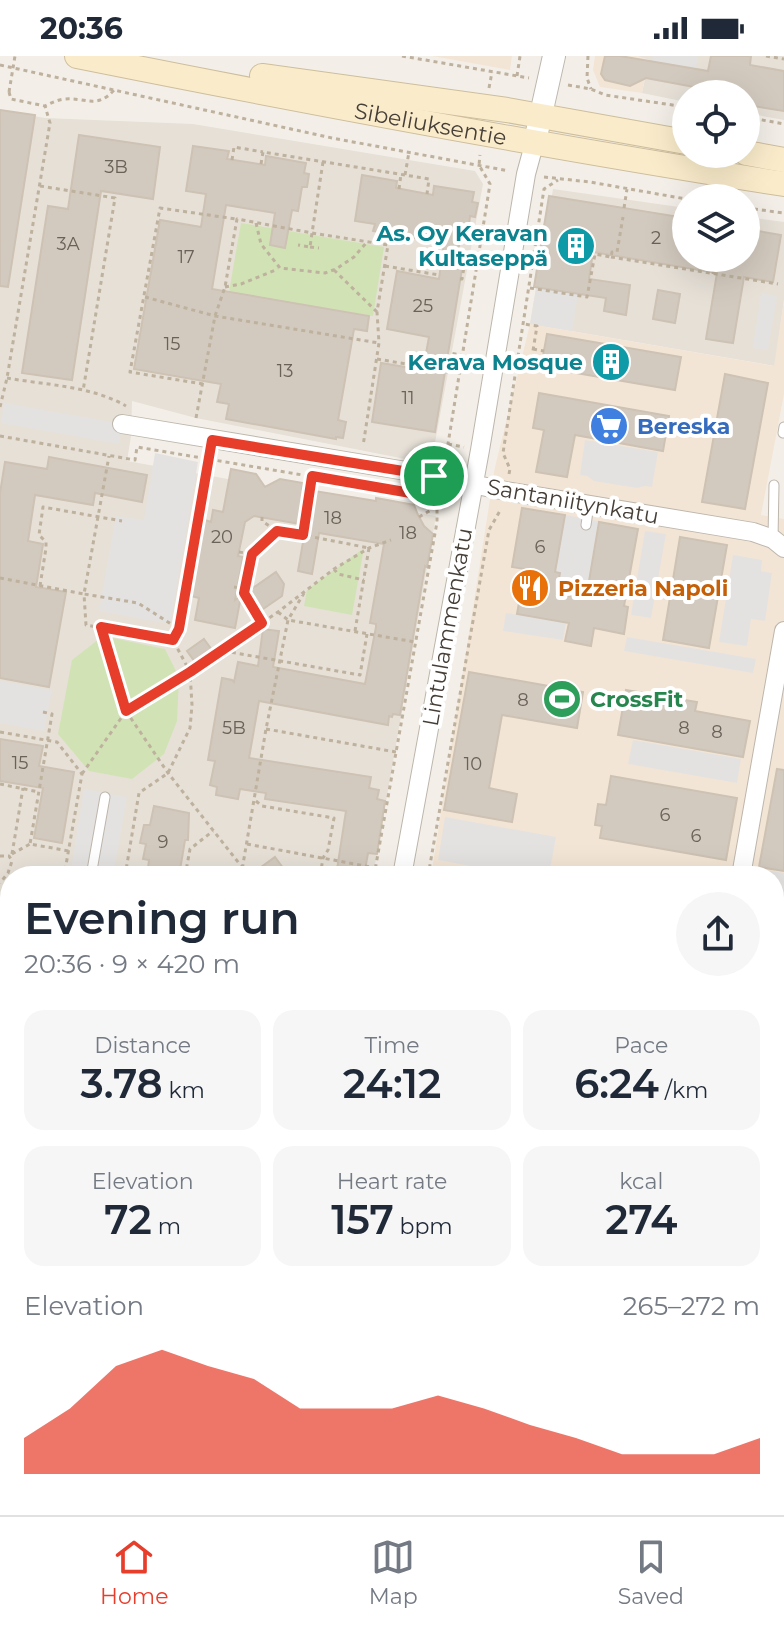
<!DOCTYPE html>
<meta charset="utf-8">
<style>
body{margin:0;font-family:Montserrat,sans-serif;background:#f6f6f7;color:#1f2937;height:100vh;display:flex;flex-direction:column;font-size:30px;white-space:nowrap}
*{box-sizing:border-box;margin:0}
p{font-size:26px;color:#747a83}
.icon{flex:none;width:44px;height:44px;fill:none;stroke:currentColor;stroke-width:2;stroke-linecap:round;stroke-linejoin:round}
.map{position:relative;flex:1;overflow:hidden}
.side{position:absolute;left:0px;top:810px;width:784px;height:650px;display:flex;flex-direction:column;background:#fff;border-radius:32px 32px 0 0;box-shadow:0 8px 32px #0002}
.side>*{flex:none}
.tools{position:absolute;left:672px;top:24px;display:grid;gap:16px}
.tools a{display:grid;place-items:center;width:88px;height:88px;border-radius:50%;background:#fff;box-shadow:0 8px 32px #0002;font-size:40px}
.pin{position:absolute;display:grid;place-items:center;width:68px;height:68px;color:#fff;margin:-34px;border:4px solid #fff;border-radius:50%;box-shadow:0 2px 8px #0007}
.round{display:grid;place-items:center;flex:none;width:84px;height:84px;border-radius:42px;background:#f6f6f7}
.head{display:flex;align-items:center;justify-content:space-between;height:136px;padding:0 24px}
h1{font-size:44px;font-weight:600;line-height:60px}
.metrics{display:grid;grid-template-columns:repeat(3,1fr);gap:12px;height:136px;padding:8px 24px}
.metrics div{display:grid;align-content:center;border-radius:20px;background:#f6f6f7;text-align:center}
.metrics b{font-size:40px;font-weight:600}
.metrics small{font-size:22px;font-weight:400}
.metrics p{font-size:22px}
.chart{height:224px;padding:16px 24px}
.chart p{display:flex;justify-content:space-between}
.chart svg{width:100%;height:144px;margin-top:8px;fill:#e73d2b;opacity:.7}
.status{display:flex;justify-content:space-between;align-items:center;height:56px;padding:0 40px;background:#fff;direction:ltr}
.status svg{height:22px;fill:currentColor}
.dock{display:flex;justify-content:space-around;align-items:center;height:112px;border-top:2px solid #e0e1e3;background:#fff;font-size:22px;color:#747a83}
.dock a{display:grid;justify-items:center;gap:4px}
.dock .on{color:#e73d2b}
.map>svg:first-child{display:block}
</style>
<div class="status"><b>20:36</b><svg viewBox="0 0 49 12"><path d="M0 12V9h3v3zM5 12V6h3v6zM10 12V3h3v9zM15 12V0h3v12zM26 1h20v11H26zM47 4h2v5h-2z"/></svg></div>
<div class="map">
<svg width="784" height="1459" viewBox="0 0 784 1459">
<rect width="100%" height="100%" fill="#f3efe8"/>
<!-- residential -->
<path fill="#e6e0d7" d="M637,0h147v64l-38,-7v-19h-60v8l-44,-9 7,-33z
M0,54l45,8 148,6 282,47 8,13 -52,280 -235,-46 -64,-17 -1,35 -4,25 309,55 -63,360h-363v630h253l-2,9h-261z
M553,133l133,19v50h60v-41l38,5v78l-9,66 -245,-42z"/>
<!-- commercial -->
<path fill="#f3e5d5" d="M432,0h80l-2,14z
M595,0h42l12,4 -7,33 -42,-6 -7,-17z
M784,244v94l-23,121 23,4v552l-10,-1v-194h-343l64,-409 35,-143 244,42z
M774,1067l10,2v147l-10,-2z
M319,1450h296l-2,9h-296z"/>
<!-- green -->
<path fill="#d1e3b5" d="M241,167l143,24 -11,69 -144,-24z
M364,492l-12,67 -48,-9 3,-16z
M108,581l57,12 14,28 -2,44 -13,33 -32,25 -43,-8 -31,-37 14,-74 27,-21z
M10,1070v94l-10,-8v-34z"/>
<!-- parking -->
<path fill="#e4e2e0" d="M651,0h47l-5,31 -44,-8 4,-22z
M536,232l42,6 -6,37 -42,-7z
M761,237l16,3 -9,54 -15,-2z
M4,347l118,21 -3,20 -118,-21z
M585,384l73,12 -6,35 -7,-1 -8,2 -43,-7 -7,-5 -7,-1z
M155,397l43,9 -28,162 -71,-13 17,-95 28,4z
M565,459l33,6 -12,77 -29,-6 3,-19 -5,-1z
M645,475l21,3 -15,84 -20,-3z
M733,499l29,5 -1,11 11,2 -7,48 -14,-2 -4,27 -28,-4z
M506,557l60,10 -3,17 -60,-9z
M627,581l129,22 -3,14 -129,-22z
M0,625l52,9 -8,41 -44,-8z
M633,684l108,19 -4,24 -109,-19z
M84,733l43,8 -14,79h-43z
M445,761l111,20 -7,39h-24l-87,-16z
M765,814l19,3v132l-2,9 -8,-1v-137h-10z
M34,1450h47l-2,9h-44l-3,-1z"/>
<!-- building -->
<path fill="#d3cabf" stroke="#cdc2b3" stroke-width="2" d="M605,0h15l88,15 3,-15h40l-1,9 34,6v40l-38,-6v-11h-41v-5l-59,-11 -16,8 -25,-6 -4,-6z
M0,54l35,5 -27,172 -8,-1z
M79,79l81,12 -7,52 -52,-8 -29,189 -50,-7 26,-167 20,3z
M193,90l36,5 -2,8 38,6 1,-9 40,7 -2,10 5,1 -2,13h-5l-4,24 -6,-1 -7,38 -15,-3 5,-32 -49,-8 -14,84 157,27 -2,15 -13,-2 -16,91 8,2 -3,16 -7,-1v2l-110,-20 3,-15 -12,-2 4,-18 -87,-15 26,-149 41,7 5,-33 -20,-3z
M362,119l35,6 -1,7 37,7 1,-9 40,6 -2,10 6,1 -3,14 -5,-1 -3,25 -7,-1 -5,28 7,1 -27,163 -63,-10 9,-59 42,7 6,-33 -42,-8 10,-58 42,8 5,-36 -71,-12 2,-7 -20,-3z
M549,140l137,22v40h60v-29l35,6 -8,47 -29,-5 -11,66 -27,-4 11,-66 -124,-21 -4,27 41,6 -4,30 -22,-4 2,-13 -72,-11z
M658,234l22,4 -5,29 -22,-4z
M547,278l134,23 -6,33 -134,-23z
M725,318l43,9 -23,126 -43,-7z
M539,337l130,23 -6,35 -88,-16 -8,42 -31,-5 8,-42 -11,-2z
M49,401l98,18 -5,27 -47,-9 -2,12 -58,-10 -7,46 15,3 -7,43 30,5 -17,95 -49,-9v-185l5,-31 42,7z
M231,413l25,5 9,13 15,-8 23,4 -1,6 74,12v-3l38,7 4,10 6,11 9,8 -6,33 -2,-1 -25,149 -7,-1 -1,3 -3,-1 -1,9 -129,-24 -10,57 122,19 -2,11 10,2 -2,9 8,2 -8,53 -9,-1 -4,23h-28l10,-65 -81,-12 1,-6 -26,-4 -2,10 -22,-4 1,-8 -7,-2 5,-24 -7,-1 14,-82 10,2 2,2 4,-20 20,4 5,-37 16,2 -6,36 92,17 11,-57v-3l-6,-1 14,-79 -65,-11 -7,41 -14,-3 8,-46 -52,-9 -9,6 -7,34 5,1 -8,43 6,-4 -6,32 -40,-8 4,-22 -8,-2 14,-76 6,2 2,-12 10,2z
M522,452l43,7 -10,57 5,1 -4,21 30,5 13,-77 39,7 -14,77 4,1 -4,27 -30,-6 -3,18 -26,-5 4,-18 -52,-9 8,-45 -13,-2z
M680,481l47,8 -18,103 -46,-8z
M276,516l8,12 -2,12 -22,15 -13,-19z
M204,583l8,11 -17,12 -8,-11z
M469,616l114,20 -6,36 -75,-13 -13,73 28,6 -5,28 -68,-12z
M626,634l71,12 -2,9 55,10 -7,36 -125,-22z
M0,683l43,7 -4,20 35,6 -12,71 -28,-5 9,-50 -43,-7z
M777,713l7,1v101l-25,-4z
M611,720l126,22 -11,62 -126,-22 2,-12 -7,-1 3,-21 8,1z
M154,750l35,7 -1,27h-3l-6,36h-32l2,-16 -6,-1 3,-15 -6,-1 4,-18h6z
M275,801l14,19h-40z"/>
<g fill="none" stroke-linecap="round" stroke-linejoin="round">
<defs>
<path id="service" d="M783,377l1,-6
M586,469l3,-20
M773,483l1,-54
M91,820l14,-79"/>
<path id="pedestrian" d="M0,1077l10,-57"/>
<path id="minor" d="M122,368l296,49 88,18 247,41 20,7 11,9
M402,820l78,-426 46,-276 9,-33
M741,820l43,-245
M0,910l10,2
M774,1034l10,2
M774,1055l10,2
M289,1459l1,-9
M628,1459l1,-9"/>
<path id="tertiary" d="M535,85l19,-85"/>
<g id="secondary">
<path id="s1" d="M77,0c235,47 470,91 707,128"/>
<path d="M262,20l245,34 179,32"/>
<path d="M746,97l38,7"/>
</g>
</defs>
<!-- service casing -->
<use href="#service" stroke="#bdb6ac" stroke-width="11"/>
<!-- pedestrian casing -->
<use href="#pedestrian" stroke="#bdb6ac" stroke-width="14"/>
<!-- minor casing -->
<use href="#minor" stroke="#bdb6ac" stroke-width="20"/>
<!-- tertiary casing -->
<use href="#tertiary" stroke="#bdb6ac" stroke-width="24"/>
<!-- secondary casing -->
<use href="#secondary" stroke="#cebe9c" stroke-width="26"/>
<!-- path -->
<path stroke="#beb19e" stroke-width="3" stroke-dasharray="4 4" stroke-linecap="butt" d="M402,0l127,22
M588,0l-1,22 4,11
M766,0l18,3
M0,9l332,73 177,33
M517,20l3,-20
M568,29l23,4 14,6 81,12
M489,32l3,-16
M9,36l2,7 34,7
M746,61l38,7
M232,104l2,-13 29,5
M323,106l-11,71 76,12 -11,67 2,31 -16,103
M261,108l2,-12 142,23 24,4 -2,15
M405,119l4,-23
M544,121l46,5 96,17
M40,130l75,12 -32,193
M399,133l2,-15
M624,152l3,-19
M746,152l38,5
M256,167l5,21 19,24 45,5 11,-4 18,-12 13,-15
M310,191l9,1
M611,201l167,27
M385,210l54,9
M334,214l43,42
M713,218l3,-16
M460,223h2l3,-18 12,2
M225,231l16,-3 37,-15
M530,232l57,9 8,-43 16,3 1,-5h5l6,-35
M145,241l70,19 164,27
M533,293l11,2
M377,303l47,8
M517,311l13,2 7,-43 -13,-2
M445,315l2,1 3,-19 11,2
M7,322c39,7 85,8 119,28
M203,328l-73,-12 30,-164 76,11
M0,351l7,-29 43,-255 -5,-17c6,-3 12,-6 19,-7 22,-2 33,11 51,-10
M196,362l19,-102 10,-29 12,-68 75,14 -2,14 -12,-2
M0,380l135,24 2,-13 290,49
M448,388l16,3
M424,399l16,1
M439,403l9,-15 42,-260 -11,-19 1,-10
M509,418l1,-5 -7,-16 41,-264 14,-9
M312,420l-9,59 66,13
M262,461v4l15,10
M419,461l17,-10
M239,496l13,2
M334,513l4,5 26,6
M0,522l84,16 25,-138
M40,530l6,-38v-6l-7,-7 4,-28 79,14
M234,531l11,2
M278,556l10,8 127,22
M262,567l-18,-30 8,-39 25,-23 26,4
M101,571l25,84 42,62 81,103
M355,575l14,-83
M173,584l-87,-15 -2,-31 54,9 41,26
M224,595l136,24 7,-41
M43,656l9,2 -22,130 39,7
M266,673l130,23
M0,676l57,10 25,32 -18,102
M82,718l44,-63 64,-39 88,-60 56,-43 35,-21 22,-8
M0,728l39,8
M256,745l6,5 72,12 -6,32 -5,8 -3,18
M247,788l129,24
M12,798l11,-66
M12,798l18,-10
M0,800h9l3,5 -4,12 -8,10
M125,820l14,-83 29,-20 22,-45 2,-23 -2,-33 -17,-32 6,-11 30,-171
M185,820l5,-27 23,-18
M241,820l25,-147 22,-109 16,-27
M374,820l63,-354v-16l-9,-10 1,-3
M428,820l61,-346 12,-21
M0,886l10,2
M0,931l10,2
M0,952h10
M0,1106l10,2
M0,1171l10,2
M0,1291l10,1
M0,1345l10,1
M0,1386l10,2
M85,1459l1,-9
M264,1459l1,-9
M317,1459l2,-9"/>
<!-- service -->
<use href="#service" stroke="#fff" stroke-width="9"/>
<!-- pedestrian -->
<use href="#pedestrian" stroke="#fff" stroke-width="12"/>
<!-- minor -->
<use href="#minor" stroke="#fff" stroke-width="18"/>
<!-- tertiary -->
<use href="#tertiary" stroke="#fff" stroke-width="22"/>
<!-- secondary -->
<use href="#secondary" stroke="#faeccb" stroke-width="24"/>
<!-- path-bridge -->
<path stroke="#beb19e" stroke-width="3" stroke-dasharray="4 4" stroke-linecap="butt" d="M9,36l6,-36"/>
</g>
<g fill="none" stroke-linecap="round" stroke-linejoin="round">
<defs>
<path id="route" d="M212,384l222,36 -6,20 -116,-20 -9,59 -26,-4 -25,23 -8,39 18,30 -72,49 -64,39 -25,-84 72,13 6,-11z"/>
</defs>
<!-- route casing -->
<use href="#route" stroke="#fff" stroke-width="16"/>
<!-- route -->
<use href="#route" stroke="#e73d2b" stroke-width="10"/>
</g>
<!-- icons -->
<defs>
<symbol id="building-disc" viewBox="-11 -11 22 22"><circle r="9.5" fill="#0f9aa8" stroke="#fff"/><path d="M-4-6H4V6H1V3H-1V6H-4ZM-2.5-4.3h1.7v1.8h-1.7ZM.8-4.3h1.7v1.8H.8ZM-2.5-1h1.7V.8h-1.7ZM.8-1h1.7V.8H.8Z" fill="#fff"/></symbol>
<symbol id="supermarket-disc" viewBox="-11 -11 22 22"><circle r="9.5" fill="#3f7fe0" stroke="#fff"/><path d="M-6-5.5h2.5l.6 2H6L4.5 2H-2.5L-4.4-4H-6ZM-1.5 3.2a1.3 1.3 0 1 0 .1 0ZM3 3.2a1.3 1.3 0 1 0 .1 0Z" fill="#fff"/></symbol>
<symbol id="restaurant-disc" viewBox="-11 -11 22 22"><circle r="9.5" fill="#e8710a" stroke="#fff"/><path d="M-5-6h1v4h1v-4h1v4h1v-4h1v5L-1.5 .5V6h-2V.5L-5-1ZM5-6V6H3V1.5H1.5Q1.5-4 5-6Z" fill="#fff"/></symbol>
<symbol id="stadium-disc" viewBox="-11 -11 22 22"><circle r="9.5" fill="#2e9e5b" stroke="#fff"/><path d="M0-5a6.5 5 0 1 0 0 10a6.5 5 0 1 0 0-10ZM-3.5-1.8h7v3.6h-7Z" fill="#fff"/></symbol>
</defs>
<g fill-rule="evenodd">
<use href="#building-disc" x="554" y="168" width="44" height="44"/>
<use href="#building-disc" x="589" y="284" width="44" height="44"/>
<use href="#supermarket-disc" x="587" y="348" width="44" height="44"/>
<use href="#restaurant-disc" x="508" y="510" width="44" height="44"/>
<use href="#stadium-disc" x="540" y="621" width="44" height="44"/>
</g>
<g text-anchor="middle" stroke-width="8" stroke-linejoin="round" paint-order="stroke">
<!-- number labels -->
<g font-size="18" fill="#696259">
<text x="116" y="117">3B</text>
<text x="656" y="188">2</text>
<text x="68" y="194">3A</text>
<text x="186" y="207">17</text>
<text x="423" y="256">25</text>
<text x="172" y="294">15</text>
<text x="285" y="321">13</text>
<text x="408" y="348">11</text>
<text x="333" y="468">18</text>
<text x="408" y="483">18</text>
<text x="222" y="487">20</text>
<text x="540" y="497">6</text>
<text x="523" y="650">8</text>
<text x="234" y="678">5B</text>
<text x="684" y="678">8</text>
<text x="717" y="682">8</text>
<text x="20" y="713">15</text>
<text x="473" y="714">10</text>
<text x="665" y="765">6</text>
<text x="696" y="786">6</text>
<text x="163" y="792">9</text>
</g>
<!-- street labels -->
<g font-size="22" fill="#463f37" stroke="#fff">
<text dy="8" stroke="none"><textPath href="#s1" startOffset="360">Sibeliuksentie</textPath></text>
<text transform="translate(573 445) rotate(10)" y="8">Santaniitynkatu</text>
<text transform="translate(447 571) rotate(-80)" y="8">Lintulammenkatu</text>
</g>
<!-- culture labels -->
<g font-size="22" font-weight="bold" fill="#0d838f" stroke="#fff" text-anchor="end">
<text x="548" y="185">As. Oy Keravan<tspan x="548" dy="25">Kultaseppä</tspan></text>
<text x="583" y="314">Kerava Mosque</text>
</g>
<!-- shop labels -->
<g font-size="22" font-weight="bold" fill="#366cbe" stroke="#fff" text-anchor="start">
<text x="637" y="378">Bereska</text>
</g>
<!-- food labels -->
<g font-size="22" font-weight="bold" fill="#c56008" stroke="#fff" text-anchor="start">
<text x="558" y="540">Pizzeria Napoli</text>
</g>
<!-- leisure labels -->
<g font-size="22" font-weight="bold" fill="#27864d" stroke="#fff" text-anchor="start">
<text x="590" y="651">CrossFit</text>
</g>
</g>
</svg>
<div class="tools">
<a><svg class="icon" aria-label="locate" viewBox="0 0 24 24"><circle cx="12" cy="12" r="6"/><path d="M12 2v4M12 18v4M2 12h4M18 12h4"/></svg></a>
<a><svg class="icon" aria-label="layers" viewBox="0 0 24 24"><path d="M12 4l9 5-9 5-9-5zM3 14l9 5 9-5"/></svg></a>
</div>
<div class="pin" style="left:434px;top:420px;background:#1e9e55"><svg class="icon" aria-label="arrive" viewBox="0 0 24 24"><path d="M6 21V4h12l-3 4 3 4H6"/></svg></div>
<section class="side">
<div class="head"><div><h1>Evening run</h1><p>20:36 · 9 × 420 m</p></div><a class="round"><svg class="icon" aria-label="share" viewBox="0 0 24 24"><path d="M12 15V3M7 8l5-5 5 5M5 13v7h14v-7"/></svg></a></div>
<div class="metrics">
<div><p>Distance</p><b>3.78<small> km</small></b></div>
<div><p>Time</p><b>24:12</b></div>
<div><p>Pace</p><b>6:24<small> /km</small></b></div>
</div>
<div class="metrics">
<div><p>Elevation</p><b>72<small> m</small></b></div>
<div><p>Heart rate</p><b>157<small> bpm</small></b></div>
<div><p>kcal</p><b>274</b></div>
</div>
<div class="chart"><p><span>Elevation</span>265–272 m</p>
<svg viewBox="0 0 160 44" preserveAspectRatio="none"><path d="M0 44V33L10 24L20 11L30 6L40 11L50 15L60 24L70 24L80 24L90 20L100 24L110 29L120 33L130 38L140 38L150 38L160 33V44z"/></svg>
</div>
</section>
</div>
<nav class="dock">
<a class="on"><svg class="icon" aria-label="home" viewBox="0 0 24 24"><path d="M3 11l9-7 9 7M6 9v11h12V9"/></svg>Home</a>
<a><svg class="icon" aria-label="map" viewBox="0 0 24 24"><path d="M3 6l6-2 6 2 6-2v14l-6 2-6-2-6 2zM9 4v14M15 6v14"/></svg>Map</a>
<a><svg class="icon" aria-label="saved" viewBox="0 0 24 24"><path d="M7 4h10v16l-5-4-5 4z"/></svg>Saved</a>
</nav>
